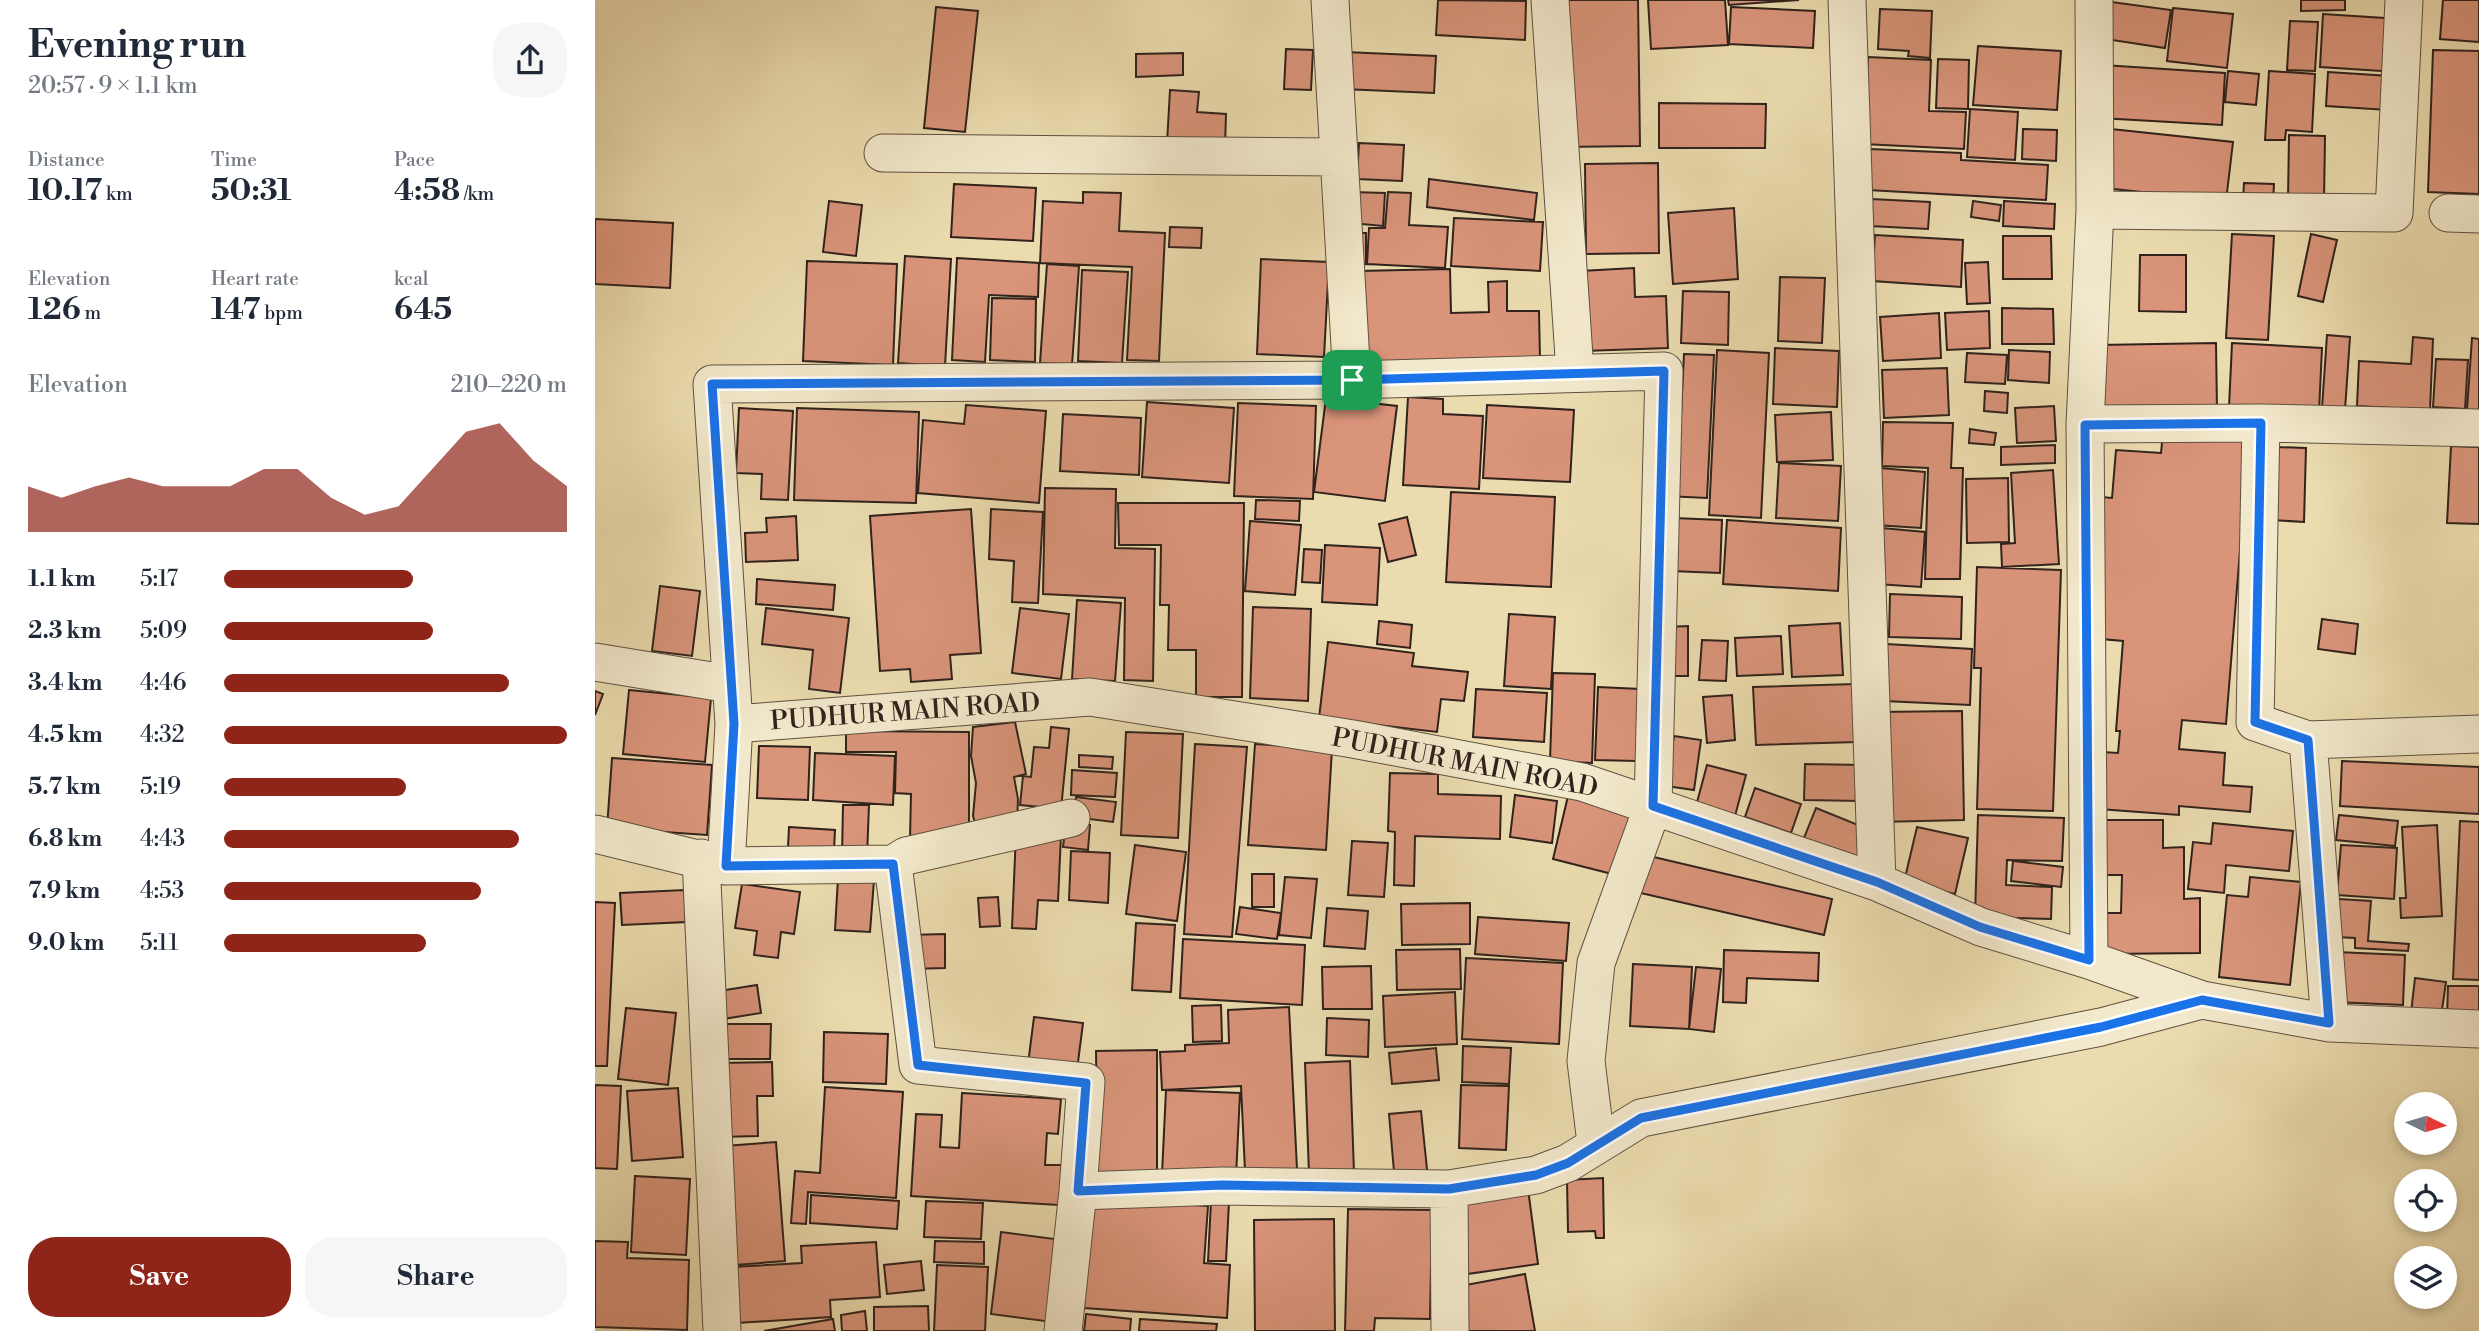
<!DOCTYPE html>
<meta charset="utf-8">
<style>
body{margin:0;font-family:"Libre Bodoni",serif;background:#f6f6f7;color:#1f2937;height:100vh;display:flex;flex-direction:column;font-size:26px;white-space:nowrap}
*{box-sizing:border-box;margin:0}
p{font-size:23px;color:#747a83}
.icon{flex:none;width:38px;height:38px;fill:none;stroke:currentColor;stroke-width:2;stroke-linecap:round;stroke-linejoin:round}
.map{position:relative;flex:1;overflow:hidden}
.side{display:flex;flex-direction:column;background:#fff;width:595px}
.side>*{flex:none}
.needle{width:46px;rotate:95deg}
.buttons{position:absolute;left:1799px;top:1092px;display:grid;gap:14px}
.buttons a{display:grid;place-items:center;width:63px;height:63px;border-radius:50%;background:#fff;box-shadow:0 4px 10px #0003;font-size:35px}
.pin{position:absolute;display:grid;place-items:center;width:60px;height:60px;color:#fff;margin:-30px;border-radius:14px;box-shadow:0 4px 10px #0006}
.round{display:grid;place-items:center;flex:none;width:74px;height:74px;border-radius:28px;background:#f6f6f7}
.overview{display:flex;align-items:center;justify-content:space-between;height:119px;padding:0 28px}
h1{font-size:38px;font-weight:700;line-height:52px}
.stats{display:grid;grid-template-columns:repeat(3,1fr);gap:10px;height:119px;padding:7px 28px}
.stats div{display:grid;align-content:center}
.stats b{font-size:30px;font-weight:700}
.stats small{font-size:19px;font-weight:400}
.stats p{font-size:19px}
.chart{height:196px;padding:14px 28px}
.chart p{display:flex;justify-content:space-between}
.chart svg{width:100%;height:126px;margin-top:7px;fill:#8f2418;opacity:.7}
.action{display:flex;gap:14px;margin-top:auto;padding:14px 28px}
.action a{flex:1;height:80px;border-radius:28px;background:#8f2418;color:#fff;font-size:28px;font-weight:700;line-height:80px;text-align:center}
.action a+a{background:#f6f6f7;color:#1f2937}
ul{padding:0 28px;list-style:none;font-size:23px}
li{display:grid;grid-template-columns:112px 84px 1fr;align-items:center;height:52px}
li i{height:18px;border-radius:9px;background:#8f2418}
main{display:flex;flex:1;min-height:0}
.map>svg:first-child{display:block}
</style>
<main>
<section class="side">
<div class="overview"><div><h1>Evening run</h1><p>20:57 · 9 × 1.1 km</p></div><a class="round"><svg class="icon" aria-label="share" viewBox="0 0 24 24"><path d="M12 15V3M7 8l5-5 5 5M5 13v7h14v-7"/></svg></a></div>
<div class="stats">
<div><p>Distance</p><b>10.17<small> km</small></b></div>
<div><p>Time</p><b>50:31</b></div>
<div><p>Pace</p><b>4:58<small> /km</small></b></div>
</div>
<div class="stats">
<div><p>Elevation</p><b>126<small> m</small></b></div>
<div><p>Heart rate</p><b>147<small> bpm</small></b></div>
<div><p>kcal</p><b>645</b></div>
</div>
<div class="chart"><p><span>Elevation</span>210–220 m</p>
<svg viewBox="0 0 160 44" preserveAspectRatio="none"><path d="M0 44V28L10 32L20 28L30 25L40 28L50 28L60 28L70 22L80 22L90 32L100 38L110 35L120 22L130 9L140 6L150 19L160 28V44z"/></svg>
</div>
<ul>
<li><b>1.1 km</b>5:17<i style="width:55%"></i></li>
<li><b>2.3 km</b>5:09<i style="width:61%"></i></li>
<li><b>3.4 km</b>4:46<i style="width:83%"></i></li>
<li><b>4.5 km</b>4:32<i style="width:100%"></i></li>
<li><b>5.7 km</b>5:19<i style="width:53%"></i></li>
<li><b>6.8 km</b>4:43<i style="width:86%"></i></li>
<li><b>7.9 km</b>4:53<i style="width:75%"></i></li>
<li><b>9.0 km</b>5:11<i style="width:59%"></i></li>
</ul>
<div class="action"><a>Save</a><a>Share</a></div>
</section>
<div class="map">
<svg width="1884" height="1331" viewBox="0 0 1884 1331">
<rect width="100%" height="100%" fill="#ebdcaf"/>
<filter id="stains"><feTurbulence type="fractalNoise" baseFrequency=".00286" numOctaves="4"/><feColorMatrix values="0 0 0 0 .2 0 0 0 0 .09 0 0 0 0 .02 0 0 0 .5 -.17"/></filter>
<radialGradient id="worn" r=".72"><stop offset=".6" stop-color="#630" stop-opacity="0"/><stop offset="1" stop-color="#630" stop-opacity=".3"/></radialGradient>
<!-- building -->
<path fill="#d9947a" stroke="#30221c" stroke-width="2" d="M843,0l88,1 -1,39 -89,-5z
M964,0h79l2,146 -79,1z
M1053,0h77l3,45 -77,4z
M1133,0h71l-70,5z
M1706,0h44v10l-44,1z
M1848,0h36v42l-39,-3z
M1509,1l67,9 -6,38 -66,-10z
M341,7l42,4 -13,121 -41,-4z
M1136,7l84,4 -2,37 -84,-4z
M1578,8l60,6 -6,54 -60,-7z
M1285,9l52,2 -2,47 -22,-2 1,-5 -31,-2z
M1728,14l77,5 -3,53 -77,-5z
M1695,21l28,1 -3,49 -28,-1z
M1383,46l83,5 -4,59 -84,-5z
M691,49l27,1 -2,40 -27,-1z
M1838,50l46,1v143l-51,-2z
M750,52l91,4 -2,37 -91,-4z
M588,53v22l-47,2v-23z
M1273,57l63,3 -2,51 37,1 -2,37 -101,-5z
M1343,59l31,1 -1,49 -32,-1z
M1508,65l122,8 -3,52 -122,-7z
M1633,71l31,3 -3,31 -31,-3z
M1674,71l46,3 -3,58 -26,-2 -1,10h-20z
M1733,72l62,4 -2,34 -62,-4z
M575,90l29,2 -2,20 29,2 -1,32 -58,-3z
M1064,103l107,1 -1,44h-106z
M1375,109l48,3 -3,48 -48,-3z
M1428,129l34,1 -1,31 -34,-2z
M1516,129l122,13 -7,59 -122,-13z
M1694,135l36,1 -1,65 -36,-1z
M764,143l45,2 -2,36 -45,-2z
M1275,149l91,4v7l87,5 -2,35 -178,-10z
M1063,163l1,90 -73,1 -1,-90z
M834,179l108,14 -3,27 -107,-13z
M1649,183l30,1 -1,19 -30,-2z
M359,184l82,4 -3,53 -82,-4z
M488,192l38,1 -2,38 46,2 -6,128 -32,-1 5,-93 -92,-4 3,-62 40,2z
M757,192l33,1 -2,33 -32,-3z
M793,192l23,1 -2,32 39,2 -3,41 -78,-4 2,-36h16z
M1276,199l59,3 -2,27 -58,-3z
M234,201l33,4 -6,51 -33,-4z
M1378,201l28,4 -2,16 -28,-4z
M1409,201l51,3 -1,25 -51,-3z
M1139,208l4,71 -65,5 -5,-71z
M859,218l89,4 -3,49 -89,-5z
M0,219l78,4 -3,65 -75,-4z
M575,227l32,1 -1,20 -32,-1z
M756,233h15v31l-14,1z
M1637,234l42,2 -6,104 -42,-2z
M1716,234l26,6 -14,62 -25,-6z
M1280,235l88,5 -2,47 -89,-6z
M1408,236h48l1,43h-49z
M1545,255h46v57l-47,-1z
M310,256l46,3 -6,107 -47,-3z
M362,258l82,5 -1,34 -49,-2 -4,67 -33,-2z
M666,259l68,3 -5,95 -67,-3z
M212,261l90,3 -4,101 -90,-4z
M1393,262l2,41 -23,1 -2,-41z
M452,264l32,2 -7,99 -32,-2z
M1039,268l1,29 31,-1 2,52 -84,3 -3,-80z
M855,269l1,44 38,-1 -1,-30 19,-1v30h32l1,49 -180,4 -2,-93z
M487,270l46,2 -6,91 -44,-2z
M1185,277l45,1 -3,65 -44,-2z
M1088,291l46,1 -1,53 -47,-2z
M397,298l44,1 -1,63 -45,-2z
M1407,308l51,1 1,35h-52z
M1394,311l1,37 -43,2 -2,-37z
M1344,313l2,45 -58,3 -3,-44z
M1732,335l23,2 -5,73 -23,-2z
M1818,337l20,2 -3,71 -73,-4 2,-45 52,3z
M1877,338l7,1v72l-12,-1z
M1621,343l1,68 -118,3 -1,-69z
M1637,343l90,5 -3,64 -90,-5z
M1180,348l64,3 -2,56 -64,-3z
M1122,350l52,3 -8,165 -52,-3z
M1414,350l41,2 -1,31 -41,-3z
M1372,353l40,2 -2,29 -40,-2z
M1089,354l30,1 -7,143 -41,-2 15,-81z
M1841,359l32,1 -3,49 -32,-2z
M1352,368l2,47 -65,3 -2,-48z
M1390,391l23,2 -1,20 -23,-2z
M813,397l35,2v15l40,2 -4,73 -76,-4z
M731,398l71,8 -12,95 -71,-9z
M552,402l87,6 -5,75 -87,-6z
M643,403l78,3 -3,93 -79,-3z
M371,405l80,6 -7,92 -121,-10 5,-73 41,4z
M892,405l87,5 -4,72 -87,-4z
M1459,406l2,35 -39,2 -2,-35z
M144,408l54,3 -5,89 -27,-1 1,-25 -26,-1z
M202,408l122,4 -3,91 -122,-3z
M1236,412l2,48 -56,2 -2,-47z
M468,414l78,4 -2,57 -79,-4z
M1288,422l70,1 -2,45h12l-3,111h-35l3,-111 -46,-2z
M1375,429l26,4 -2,12 -25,-2z
M1568,432l86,7 -23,285 -44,-4 -3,29 46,4 -2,32 29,2 -2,25 -71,-6v9l-80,-6 4,-57 15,1 2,-22h-4l7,-90 -22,-2 1,-142 10,1 4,-48 45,3z
M1460,445v18l-54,2v-18z
M1856,446l28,1v77l-32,-1z
M1680,447l31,1 -2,74 -32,-2z
M1184,463l62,3 -3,55 -62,-3z
M1285,468l45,4 -4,56 -46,-3z
M1458,470l6,94 -57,3 -1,-23 14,-1 -4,-70z
M1413,478l1,64 -42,1 -1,-64z
M450,488l71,1 -1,59 40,1 -2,132 -29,-1 1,-82 -82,-4z
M856,492l104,5 -4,90 -105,-5z
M661,500l44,1 -1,20 -44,-2z
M523,503h126l-2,194h-46v-47h-28l1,-45h-9l1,-60h-42z
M376,509l10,144 -31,2 2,24 -41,3 -1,-13 -30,2 -10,-155z
M396,509l52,3 -5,91 -26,-1 2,-41 -25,-2z
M201,516l2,44 -52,2 -1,-29 22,-1 -1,-14z
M812,517l9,38 -28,7 -9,-38z
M1078,518l49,2 -2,53 -49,-2z
M1132,520l114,8 -3,63 -115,-7z
M655,521l51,4 -6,70 -50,-4z
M1287,528l43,4 -4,55 -44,-3z
M730,545l55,3 -3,57 -55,-3z
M709,549l18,1 -2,33 -18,-1z
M1382,567l84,3 -8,241 -76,-2 4,-141h-7z
M162,579l78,6 -2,25 -77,-6z
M65,586l40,5 -8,65 -40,-5z
M1295,594l72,3 -1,42 -72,-2z
M482,600l44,3 -6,78 -43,-2z
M658,607l58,2 -3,92 -58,-3z
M171,608l83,10 -9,75 -31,-4 4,-39 -51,-6z
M425,608l49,6 -8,65 -49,-6z
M914,614l46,3 -4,72 -47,-3z
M1727,619l36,5 -3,30 -37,-5z
M784,621l33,4 -2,23 -33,-4z
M1245,623l3,52 -51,2 -3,-51z
M1093,626v50h-21l-1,-49z
M1186,636l2,38 -46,2 -2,-38z
M1107,640l26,1 -2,40 -27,-1z
M733,642l86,11 -2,13 56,6 -4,29 -23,-2 -4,33 -118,-14z
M1291,644l86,5 -2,56 -86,-4z
M958,673l42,1 -3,89 -42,-2z
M1261,684l1,58 -101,3 -3,-58z
M1003,687l42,2 -3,72 -42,-1z
M881,689l71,4 -3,49 -71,-5z
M34,690l82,8 -6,64 -82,-8z
M0,691l8,3 -8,21z
M1137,695l3,45 -28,3 -4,-46z
M1367,711l2,109 -85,2 -2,-110z
M420,722l11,52 -12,3 4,22 -1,23 -40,8 -4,-14 3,-33 -5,-27 2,-29z
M456,727l18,2 -8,80 -41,-4 3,-29 8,1 3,-30 15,1z
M251,731l123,1v108h-59l1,-46 -16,-1 1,-41h-50z
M531,732l57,2 -5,104 -57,-3z
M1079,736l27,4 -7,50 -28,-4z
M600,744l52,3 -15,190 -48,-3z
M660,744l77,5 -6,101 -78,-5z
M164,746l51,1 -2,53 -51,-2z
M220,753l80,3 -2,49 -80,-5z
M484,755l34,2 -1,12 -33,-2z
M17,758l100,7 -5,70 -100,-7z
M1747,761l137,6v47l-139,-8z
M1210,764l58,1 -1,36 -58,-1z
M1112,765l39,10 -11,41 -39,-10z
M477,770l45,3 -2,24 -44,-2z
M795,773l48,1v20l63,2 -1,43 -85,-3 -1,50 -20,-1 1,-53 -7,-1z
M1160,788l46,16 -10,29 -46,-16z
M920,795l42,6 -5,42 -42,-6z
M973,796l64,16 -16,63 -63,-16z
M481,797l40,5 -3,20 -40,-5z
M248,805h26l-2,52 -25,-1z
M1221,808l57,23 -14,35 -57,-23z
M1383,815l86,3 -2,43 -55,-1 -1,25 46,2 -1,32 -76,-2z
M1744,815l59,6 -3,25 -59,-6z
M1510,820h58v28l21,-1v52l16,-1v55l-96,1 -1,-41h18l1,-38h-17z
M1865,821l19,1v158l-26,-1z
M471,823l24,2 -2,25 -25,-3z
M1618,823l80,8 -4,40 -63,-6 -2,28 -36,-4 5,-47 18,2z
M1842,825l5,91 -41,2 -1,-20h6l-4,-71z
M194,827l46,3 -1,20 -46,-3z
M1322,827l51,11 -13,56 -51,-12z
M421,833l45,2 -3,66 -20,-1 -2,29 -24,-1z
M757,841l36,2 -4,54 -36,-2z
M540,845l51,7 -9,69 -51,-7z
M1746,845l56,3 -3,51 -57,-4z
M476,851l39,2 -2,50 -39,-3z
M1046,854l191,45 -8,36 -192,-44z
M1418,861l50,6 -2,20 -50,-6z
M657,874h22v33h-22z
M690,877l32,2 -6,59 -32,-3z
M1655,877l51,5 -11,103 -71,-8 8,-82 21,2z
M243,878l36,2 -4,52 -35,-2z
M147,884l58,8 -6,42 -13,-2 -3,26 -24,-3 3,-24 -22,-3z
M90,890l2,32 -65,3 -2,-32z
M403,897l2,29 -20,1 -2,-29z
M1744,899l32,2 -3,40 41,3 -1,7 -53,-3v-10l-19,-1z
M0,902l20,1 -8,163h-12z
M875,903v41l-68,1 -1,-41z
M645,907l41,6 -4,26 -41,-5z
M732,908l41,3 -3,38 -41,-3z
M883,917l91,6 -3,38 -91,-7z
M541,923l39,2 -4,67 -39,-2z
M350,934v34l-36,1 -1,-34z
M588,939l122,6 -3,60 -122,-7z
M865,949l1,40 -64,1 -1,-40z
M1129,950l95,3 -1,28 -71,-3 -1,25 -23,-1z
M1741,952l69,3 -2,50 -69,-3z
M871,958l97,5 -4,81 -97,-5z
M1038,964l59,3 -3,62 -59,-3z
M776,966l1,43h-49l-1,-42z
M1101,967l25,2 -7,63 -25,-3z
M1820,978l31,4 -5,35 -30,-4z
M162,985l4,28 -38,6 -4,-28z
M1853,986h31v32l-32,-1z
M860,992l2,52 -72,3 -2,-51z
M626,1005l1,36 -29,1 -1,-36z
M694,1007l8,162 -52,2 -4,-85 -79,4 -2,-38 25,-1v-6l44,-2 -1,-33z
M31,1008l50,5 -8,72 -50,-6z
M439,1017l49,6 -7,55 -49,-6z
M732,1018l42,2 -1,37 -42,-2z
M124,1024h52l-1,35h-52z
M229,1032l64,2 -2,50 -63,-2z
M868,1046l48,2 -2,36 -47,-2z
M841,1048l3,32 -47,4 -3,-31z
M562,1050v130h-59l-2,-129z
M755,1061l4,111 -45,2 -4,-111z
M177,1062l1,34h-16l1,40 -37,1 -2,-74z
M0,1085l26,1 -4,83 -22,-1z
M866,1085l48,1 -3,64 -47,-2z
M230,1087l78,5 -7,106 -88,-6 -2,32 -15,-1 4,-52 25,2z
M83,1088l5,69 -51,4 -5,-70z
M571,1090l74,3 -4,84 -74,-3z
M367,1093l99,6 -3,35 -11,-1 -2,32h17l-3,40 -148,-9 5,-82 26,1 -2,32 19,1z
M826,1111l7,68 -33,4 -6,-69z
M181,1142l9,119 -50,4 -10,-119z
M40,1176l55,3 -4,76 -55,-3z
M1008,1178l1,60h-8l-1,-7 -27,1 -1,-52z
M933,1189l10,75 -71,10 -11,-76z
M216,1195l88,6 -2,28 -87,-6z
M497,1198l116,8 -4,57 26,2 -3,53 -143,-10z
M331,1201l57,2 -2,36 -57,-2z
M616,1201l18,1 -3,59h-18z
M753,1209l84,1 -2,109 -55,-1 -1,13h-29z
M739,1219l1,112h-80l-1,-111z
M406,1232l69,9 -10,82 -69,-9z
M0,1241l33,1 -1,16 62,2 -2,70 -92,-3z
M340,1241l49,1v22l-50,-2z
M281,1242l4,55 -50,3 1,17 -94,6 -4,-56 69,-4 -1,-17z
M326,1261l3,29 -37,4 -3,-29z
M342,1265l51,2 -3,64h-51z
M930,1274l10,57h-72l-8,-44z
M333,1306l1,25h-55v-24z
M270,1311l2,20h-25l-1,-16z
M491,1314l45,5 -1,12h-46z
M238,1319l2,12h-71z
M545,1319l77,5 -1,7h-77z"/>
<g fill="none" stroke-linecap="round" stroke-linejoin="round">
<defs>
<path id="minor" d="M735,0l22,380
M955,0l25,372
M1252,0l30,882
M288,153l456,4
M1500,210l299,3 10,-213
M1853,213l31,1
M1666,423l-6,299 53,18 22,283
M1490,424l176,-1 218,5
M0,662l135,22
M1713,740l171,-6
M0,834l131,32 8,-142
M106,858l21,473
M298,864l25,201 168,17 -8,109
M131,866l167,-2 13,-8 165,-38
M1494,960l-4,-536 10,-214 -1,-210
M1001,1143l-10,-82 10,-98 57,-157 11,-435 -312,9 -640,4 22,340 356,-27 263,42 229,43 295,100 104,45 108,33 113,40 128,23 149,6
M854,1189l1,142
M468,1331l15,-140 144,-5 227,3 87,-14 32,-12 73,-45 460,-91 101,-27"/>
</defs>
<!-- minor casing -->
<use href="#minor" stroke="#5f5041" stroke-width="39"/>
<!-- minor -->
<use href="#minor" stroke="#f2e8cb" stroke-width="37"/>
</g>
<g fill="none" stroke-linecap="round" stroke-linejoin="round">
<defs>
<path id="route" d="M1069,371l-11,435 224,76 103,45 109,33 -4,-535 176,-2 -6,299 53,18 21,283 -127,-23 -101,27 -460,91 -73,45 -32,12 -87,14 -227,-4 -144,6 8,-108 -168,-18 -25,-201 -167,2 8,-142 -22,-340 640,-4z"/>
</defs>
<!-- route casing -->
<use href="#route" stroke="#fff" stroke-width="14"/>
<!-- route -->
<use href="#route" stroke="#1a73e8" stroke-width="9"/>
</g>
<g text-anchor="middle" stroke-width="7" stroke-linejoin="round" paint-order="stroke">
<!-- street labels -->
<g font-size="26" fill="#30221c" stroke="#f2e8cb">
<text transform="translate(310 711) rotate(-4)" y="9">PUDHUR MAIN ROAD</text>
<text transform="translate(870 762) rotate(11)" y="9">PUDHUR MAIN ROAD</text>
</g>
</g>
<rect width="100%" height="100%" filter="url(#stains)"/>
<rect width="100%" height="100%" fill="url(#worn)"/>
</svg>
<div class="buttons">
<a><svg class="needle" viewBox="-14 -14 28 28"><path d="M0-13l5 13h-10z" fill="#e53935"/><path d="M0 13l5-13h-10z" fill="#747a83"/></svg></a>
<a><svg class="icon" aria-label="locate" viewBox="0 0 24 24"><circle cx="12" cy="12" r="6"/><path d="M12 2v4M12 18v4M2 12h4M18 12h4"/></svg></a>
<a><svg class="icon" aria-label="layers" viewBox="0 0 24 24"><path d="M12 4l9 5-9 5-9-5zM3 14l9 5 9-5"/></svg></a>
</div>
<div class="pin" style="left:757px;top:380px;background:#1e9e55"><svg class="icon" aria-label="arrive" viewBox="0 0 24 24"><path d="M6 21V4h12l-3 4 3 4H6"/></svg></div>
</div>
</main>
